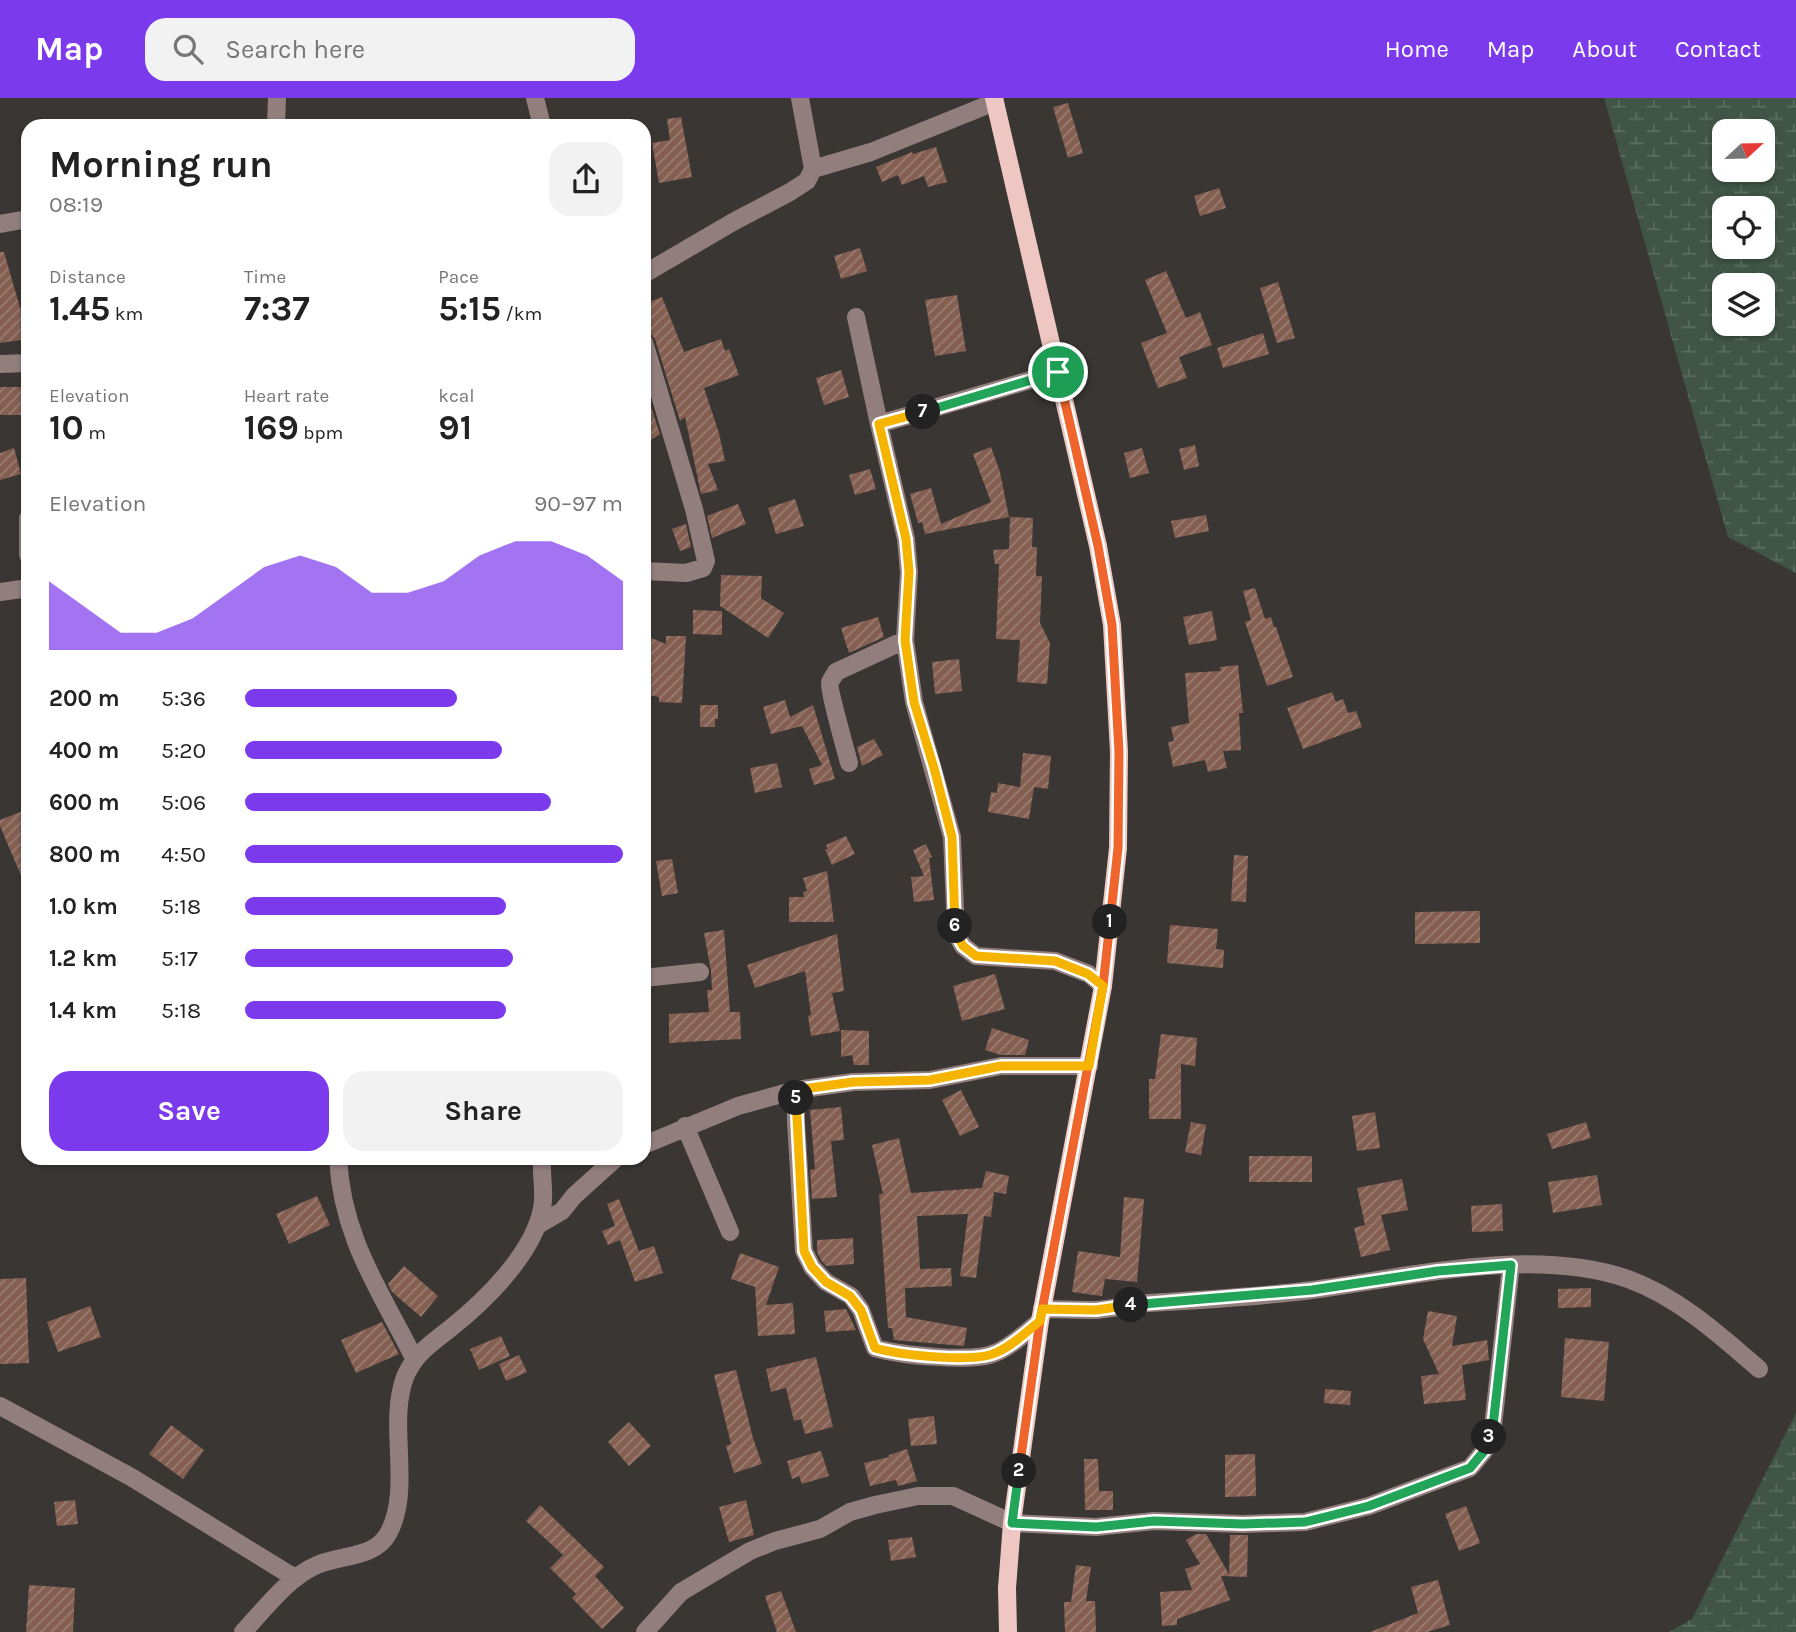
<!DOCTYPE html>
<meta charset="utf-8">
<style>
body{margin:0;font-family:Karla,sans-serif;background:#f2f2f2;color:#222;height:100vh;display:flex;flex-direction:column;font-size:26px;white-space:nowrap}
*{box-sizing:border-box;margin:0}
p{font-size:23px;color:#767676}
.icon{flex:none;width:38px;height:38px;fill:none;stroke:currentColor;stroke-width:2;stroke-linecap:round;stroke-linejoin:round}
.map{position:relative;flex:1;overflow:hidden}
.panel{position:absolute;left:21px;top:21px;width:630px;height:1046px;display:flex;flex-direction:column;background:#fff;border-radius:21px;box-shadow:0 2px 5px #0004}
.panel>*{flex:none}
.needle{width:46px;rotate:68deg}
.controls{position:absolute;left:1712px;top:21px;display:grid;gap:14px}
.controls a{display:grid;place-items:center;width:63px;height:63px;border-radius:14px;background:#fff;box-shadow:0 2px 5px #0004;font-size:35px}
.pin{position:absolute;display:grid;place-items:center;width:60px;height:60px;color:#fff;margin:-30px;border:4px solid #fff;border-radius:50%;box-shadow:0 2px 7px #0007}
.km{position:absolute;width:35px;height:35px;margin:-18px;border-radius:50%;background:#222;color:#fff;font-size:19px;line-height:35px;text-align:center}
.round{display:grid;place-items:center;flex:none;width:74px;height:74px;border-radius:21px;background:#f2f2f2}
.head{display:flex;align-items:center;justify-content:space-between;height:119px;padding:0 28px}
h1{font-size:38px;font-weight:700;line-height:52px}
.stats{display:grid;grid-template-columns:repeat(3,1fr);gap:10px;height:119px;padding:7px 28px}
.stats div{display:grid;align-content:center}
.stats b{font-size:35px;font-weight:700}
.stats small{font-size:19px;font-weight:400}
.stats p{font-size:19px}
.chart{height:196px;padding:14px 28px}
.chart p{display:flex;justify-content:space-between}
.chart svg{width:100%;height:126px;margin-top:7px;fill:#7c3aed;opacity:.7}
.button{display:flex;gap:14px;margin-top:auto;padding:14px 28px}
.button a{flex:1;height:80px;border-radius:21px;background:#7c3aed;color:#fff;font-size:28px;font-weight:700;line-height:80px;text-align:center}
.button a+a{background:#f2f2f2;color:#222}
ul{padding:0 28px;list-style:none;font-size:23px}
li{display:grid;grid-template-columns:112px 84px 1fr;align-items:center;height:52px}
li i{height:18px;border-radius:9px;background:#7c3aed}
header{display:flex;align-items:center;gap:42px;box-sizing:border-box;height:98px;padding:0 35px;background:#7c3aed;color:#fff}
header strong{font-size:33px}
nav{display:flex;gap:38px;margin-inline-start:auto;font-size:24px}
.search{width:490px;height:63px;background:#f2f2f2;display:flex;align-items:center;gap:18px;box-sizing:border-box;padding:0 24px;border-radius:21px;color:#767676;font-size:26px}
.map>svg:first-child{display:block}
</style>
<header>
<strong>Map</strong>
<div class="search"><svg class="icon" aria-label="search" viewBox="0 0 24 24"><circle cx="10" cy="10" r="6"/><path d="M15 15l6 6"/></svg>Search here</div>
<nav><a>Home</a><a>Map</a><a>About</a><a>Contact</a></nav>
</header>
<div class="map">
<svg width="1796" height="1534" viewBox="0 0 1796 1534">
<defs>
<pattern id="wetland-marsh" width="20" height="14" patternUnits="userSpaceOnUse" patternTransform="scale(1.75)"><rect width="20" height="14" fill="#405545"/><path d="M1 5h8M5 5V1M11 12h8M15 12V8" fill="none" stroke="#5b6d5f"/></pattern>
<pattern id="building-hatch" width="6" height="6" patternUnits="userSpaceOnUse" patternTransform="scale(1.75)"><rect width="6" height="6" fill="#845f51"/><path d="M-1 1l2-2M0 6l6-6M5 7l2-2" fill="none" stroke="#9a7d71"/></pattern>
</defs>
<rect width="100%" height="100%" fill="#3a3633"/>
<!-- wetland -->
<path fill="url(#wetland-marsh)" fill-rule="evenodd" d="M1604,0h192v475l-68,-36zM1724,33h38v39h-38zM1724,110h38v39h-38zM1724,187h38v39h-38z
M1796,1315v219h-127l23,-13z"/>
<!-- building -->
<path fill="url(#building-hatch)" d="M1068,5l15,50 -15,5 -15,-51z
M681,19l11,60 -33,6 -7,-40 18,-3 -3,-21z
M936,49l11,35 -19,5 -4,-11 -22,9 -4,-10 -16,7 -6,-15 36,-15 1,2z
M1219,90l7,20 -26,8 -6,-20z
M860,150l7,23 -26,8 -7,-23z
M0,154h4l17,59h5l2,28 -28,4z
M1166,173l20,47 14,-6 12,33 -33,12 8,21 -29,10 -17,-45 26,-10 -22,-53z
M1278,184l17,56 -18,5 -17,-55z
M957,197l9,56 -31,5 -10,-56z
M662,199l22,55 37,-13 4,12 4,-2 10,26 -35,13 15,45 6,28 -17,3 10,26 -17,4 -16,-77 -5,4 -25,-82 -6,-7 -5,-12v-16z
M1263,235l6,21 -46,14 -6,-20z
M841,272l8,27 -25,8 -8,-27z
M0,289h28v28h-28z
M651,309l9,27 -16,11v-33z
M1195,347l4,21 -15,4 -5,-21z
M991,349l9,25 9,45 -84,17 -3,-12 -4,1 -8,-29 21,-6 10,36 50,-22 -18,-48z
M14,350l7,26 -21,6v-27z
M1142,350l7,25 -19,5 -6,-25z
M870,371l6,20 -21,6 -6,-20z
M795,401l9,27 -28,8 -8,-26z
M738,406l8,20 -34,14 -5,-22z
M1206,417l3,16 -34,7 -4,-17z
M1010,419l23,1 -1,29h5l-1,29h6l-2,47 10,20 -3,41 -30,-2 3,-42 -24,-1 3,-75h-4l-2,-14 16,-1z
M686,426l5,23 -11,4 -8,-22z
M721,477l41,1 -1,22 23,15 -16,25 -48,-32z
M1255,490l10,31 6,-2 3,10h2l17,50 -26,9 -22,-64 6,-2 -8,-29z
M693,512l29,1v24l-29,-1z
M1212,513l5,29 -28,5 -6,-28z
M878,519l6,20 -35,16 -8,-25z
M644,537l22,9v-8h20l-4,67 -23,-1v-5l-15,-3z
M959,561l3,32 -27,3 -3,-32z
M1238,567l5,48h-4l2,37 -18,1 4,17 -19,4 -3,-12 -32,7 -5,-25 6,-1 -3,-14 18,-4 -4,-50 36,-2 -1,-4z
M1332,594l4,10 7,-3 5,14 8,-2 6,16 -59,22 -16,-41z
M785,602l5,17 23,-12 22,74 -21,6 -5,-16 13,-4 -20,-39 -31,8 -8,-27z
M700,607h18v14h-3v8h-15z
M874,641l9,16 -21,11 -5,-19z
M1023,655l28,3 -3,33 -14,-2 -5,32 -41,-7 3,-20 6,1 1,-10 22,4z
M777,665l5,24 -27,6 -5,-25z
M28,711v83l-28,-66v-6z
M846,738l9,18 -23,11 -7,-16h3l-2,-4z
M926,746l6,13 -3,1 5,42 -20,2 -3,-25 13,-1 -11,-26z
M1234,757l14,1 -2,46 -15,-1z
M672,761l6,34 -16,3 -6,-35z
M827,773l7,51h-45v-25h15l-1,-5 4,-1 -4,-13z
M1480,813v32l-65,1v-32z
M1170,827l48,4 -2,20 8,1 -1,18 -56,-5z
M724,832l6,82h10l1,27 -72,4v-29l40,-2 -2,-22h5l-1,-19 -7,-38z
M837,836l7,57 -12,2 8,38 -29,5 -3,-20 3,-1 -6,-44 -50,17 -8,-23z
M995,876l10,35 -43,12 -9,-35z
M992,930l37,12 -4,15h-24l-16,-5z
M841,932l28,1v34h-15l-2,-10 -11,2z
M1161,936l36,4 -2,28 -14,-2v55h-32v-40h6z
M961,992l18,37 -19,9 -18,-36z
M841,1009l3,33 -13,1 6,56 -25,2 -2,-29 5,-1 -5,-59z
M1375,1014l5,36 -23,3 -5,-35z
M1191,1024l15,3 -5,30 -16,-3z
M1586,1024l5,16 -39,11 -5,-15z
M899,1040l12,55 71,-5 4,-17 23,5 -3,18 -12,-2 -3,25 -7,-1 -8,62 -16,-2 8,-62 -51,2 3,53 31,-1 1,18 -47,2 1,29 61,11 -3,18 -70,-6 -2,-12h-4l-9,-134h4l-11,-49z
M1249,1058h63v26h-63z
M1597,1077l5,30 -49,8 -5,-31z
M1402,1081l6,31 -27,5 9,35 -29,7 -7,-29 11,-3 -8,-37z
M317,1098l13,29 -41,19 -13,-30z
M1124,1099l20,2 -7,83 -32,-3 -3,17 -30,-4 6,-41 42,6z
M619,1101l20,52 15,-5 9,27 -28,9 -15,-42 -12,5 -6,-14 13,-5 -8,-22z
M1502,1106l1,27 -31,1 -1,-26z
M853,1140l1,26 -28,2 -5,-6 -4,-8v-12z
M740,1155l39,14 -13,38 27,-2 2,31 -37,2 -3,-49 -24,-8z
M404,1168l34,30 -17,21 -29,-25 -4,-8z
M26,1180l3,85 -29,1v-85z
M1591,1190v19l-33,1v-19z
M90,1208l11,31 -43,15 -11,-30z
M846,1211l10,21 -30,2 -2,-21z
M1428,1213l29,5 -5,30 35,-6 2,20 -27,5 4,35 -42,4 -3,-28 18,-2 -16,-35z
M382,1224l17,32 -43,19 -15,-33z
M501,1238l9,20 -31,14 -9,-21z
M1565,1240l44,4 -5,59 -43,-4z
M519,1257l8,17 -21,9 -7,-17z
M816,1259l17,70 -28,7 -4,-15 -7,2 -8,-33 -15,4 -5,-23z
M736,1272l17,68 9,26 -28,9 -8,-27 5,-2 -17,-69z
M1325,1291l26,2 -1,14 -26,-2z
M934,1318l3,28 -26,2 -3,-27z
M629,1324l22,24 -22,20 -21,-24z
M171,1327l33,25 -21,29 -34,-25z
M907,1351l10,32 -19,5 -2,-6 -26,6 -6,-23 25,-6v-2z
M821,1353l8,25 -27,8 -3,-8 -7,3 -5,-18z
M1255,1356l1,42 -31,1v-42z
M1084,1361h14l1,32h14v19h-28z
M75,1402l3,24 -21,2 -3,-24z
M746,1402l8,35 -25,7 -10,-35z
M540,1407l64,62 -9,9 29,32 -22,21 -30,-31 4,-4 -26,-26 13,-13 -37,-34z
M1466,1408l14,37 -21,8 -14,-37z
M1196,1436h10l23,40 1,-39h18l-1,42 -26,-1 9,24 -53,19v6l-15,1 -2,-34 32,-2 -7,-21 15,-5 -14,-24z
M912,1439l4,20 -25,4 -3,-21z
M1076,1467l15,2 -5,34h9l1,31h-31l-1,-30h7z
M1438,1482l12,45 -23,7h-57l48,-19 -7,-26z
M29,1487l46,3 -2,44h-47z
M781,1493l15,41h-19l-12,-36z"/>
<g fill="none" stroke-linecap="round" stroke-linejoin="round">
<!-- minor -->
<path stroke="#927f7d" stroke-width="18" d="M535,0l7,28
M276,28l1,-28
M813,71l58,-17 124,-50
M0,126l28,-5
M644,176l89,-52 57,-30 17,-11 6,-12 -13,-71
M856,219l23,107
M644,244l50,167 12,52 -3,7 -17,5 -42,-2
M0,266l28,-1
M1058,274l-179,52 27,115 3,33 -4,68 9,62 38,135 4,97 7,12 13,10 79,5 34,13 14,12
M28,420v37
M0,494l28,-4
M849,665c-3,-12 -21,-75 -19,-81 0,-1 6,-9 6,-10l69,-32
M644,880l56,-6
M796,992v32l8,129 8,16 14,15 25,14 10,14 14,38c24,7 98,15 120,5 16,-6 31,-21 45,-32
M685,1028l45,106
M644,1047l94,-39 58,-16 57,-8 77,-2 71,-14h88
M338,1060c4,80 42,132 76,200
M538,1127l24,-14 12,-15 42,-38
M1042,1211c18,0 36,1 53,1 18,-1 35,-6 53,-7 55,-3 110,-6 164,-13 98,-13 220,-44 316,-11 50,18 92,56 131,90
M0,1308l131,71 164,101
M243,1534c22,-23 44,-54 74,-67 22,-10 58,-7 71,-31 25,-45 -1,-109 17,-157 10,-24 27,-34 47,-50 35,-28 87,-79 91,-126 1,-14 -2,-28 -1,-43
M645,1534l36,-40 69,-41 25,-10 45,-12 30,-17 25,-7 43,-9h35l59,27 84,4 58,-6 89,3 62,-2 64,-16 101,-38 15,-18 8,-24 18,-161"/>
<!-- major -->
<path stroke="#eec7c2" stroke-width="18" d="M994,0l104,448 14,79 7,127 -1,96 -15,138 -63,335 -28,202 -5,65 1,44"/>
</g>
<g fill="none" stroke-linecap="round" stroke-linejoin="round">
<defs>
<path id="split-1" d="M1058,274l40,174 14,79 7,127 -1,96 -8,74"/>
<path id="split-2" d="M1019,1373l21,-150 63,-335 7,-64"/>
<path id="split-3" d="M1019,1373l-7,52 84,4 58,-6 89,3 62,-2 64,-16 101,-38 15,-18 4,-13"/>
<path id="split-4" d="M1131,1207l181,-15 126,-19 73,-6 -18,161 -4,11"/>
<path id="split-5" d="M796,1000l8,153 8,16 14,15 24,14 11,14 14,38c24,7 98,15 120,5 16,-6 31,-21 45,-32l2,-12 54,1 35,-5"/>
<path id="split-6" d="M796,1000v-8l57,-8 77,-2 71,-14h88l14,-80 -15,-12 -33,-13 -79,-5 -13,-10 -7,-12 -1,-8"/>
<path id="split-7" d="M923,314l-44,12 27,115 3,33 -4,68 9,62 20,66 18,69 3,89"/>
<path id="split-8" d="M923,314l135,-40"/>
</defs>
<!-- split-1 casing -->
<use href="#split-1" stroke="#fff" stroke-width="14"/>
<!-- split-2 casing -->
<use href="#split-2" stroke="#fff" stroke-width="14"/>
<!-- split-3 casing -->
<use href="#split-3" stroke="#fff" stroke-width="14"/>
<!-- split-4 casing -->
<use href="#split-4" stroke="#fff" stroke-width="14"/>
<!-- split-5 casing -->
<use href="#split-5" stroke="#fff" stroke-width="14"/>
<!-- split-6 casing -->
<use href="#split-6" stroke="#fff" stroke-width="14"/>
<!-- split-7 casing -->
<use href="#split-7" stroke="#fff" stroke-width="14"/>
<!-- split-8 casing -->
<use href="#split-8" stroke="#fff" stroke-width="14"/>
<!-- split-1 -->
<use href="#split-1" stroke="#f0652b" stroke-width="9"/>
<!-- split-2 -->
<use href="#split-2" stroke="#f0652b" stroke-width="9"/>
<!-- split-3 -->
<use href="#split-3" stroke="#22a559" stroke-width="9"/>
<!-- split-4 -->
<use href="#split-4" stroke="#22a559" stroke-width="9"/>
<!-- split-5 -->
<use href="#split-5" stroke="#f5b400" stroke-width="9"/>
<!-- split-6 -->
<use href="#split-6" stroke="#f5b400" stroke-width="9"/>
<!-- split-7 -->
<use href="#split-7" stroke="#f5b400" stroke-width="9"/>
<!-- split-8 -->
<use href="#split-8" stroke="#22a559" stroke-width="9"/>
</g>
</svg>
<div class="controls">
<a><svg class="needle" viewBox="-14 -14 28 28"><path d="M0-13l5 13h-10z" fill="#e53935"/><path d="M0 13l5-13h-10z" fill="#767676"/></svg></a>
<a><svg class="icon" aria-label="locate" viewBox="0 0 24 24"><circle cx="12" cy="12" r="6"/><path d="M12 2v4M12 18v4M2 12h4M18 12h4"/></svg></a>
<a><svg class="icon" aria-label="layers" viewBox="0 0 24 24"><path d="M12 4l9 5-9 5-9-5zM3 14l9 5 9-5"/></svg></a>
</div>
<div class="pin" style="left:1058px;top:274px;background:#1e9e55"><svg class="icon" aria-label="arrive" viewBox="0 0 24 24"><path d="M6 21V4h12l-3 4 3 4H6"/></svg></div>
<b class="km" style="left:1110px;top:824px">1</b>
<b class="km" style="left:1019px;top:1373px">2</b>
<b class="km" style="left:1489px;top:1339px">3</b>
<b class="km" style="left:1131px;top:1207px">4</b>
<b class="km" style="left:796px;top:1000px">5</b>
<b class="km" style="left:955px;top:828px">6</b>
<b class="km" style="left:923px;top:314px">7</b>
<section class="panel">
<div class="head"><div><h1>Morning run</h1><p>08:19</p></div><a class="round"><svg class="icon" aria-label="share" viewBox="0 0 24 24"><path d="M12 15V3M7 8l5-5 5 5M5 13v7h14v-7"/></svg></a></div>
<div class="stats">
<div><p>Distance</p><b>1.45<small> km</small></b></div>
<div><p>Time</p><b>7:37</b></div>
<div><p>Pace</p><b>5:15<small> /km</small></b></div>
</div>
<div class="stats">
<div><p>Elevation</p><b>10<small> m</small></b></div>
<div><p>Heart rate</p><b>169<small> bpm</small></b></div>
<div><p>kcal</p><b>91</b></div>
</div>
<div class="chart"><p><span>Elevation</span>90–97 m</p>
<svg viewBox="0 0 160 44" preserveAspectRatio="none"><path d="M0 44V20L10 29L20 38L30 38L40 33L50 24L60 15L70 11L80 15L90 24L100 24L110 20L120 11L130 6L140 6L150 11L160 20V44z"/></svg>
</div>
<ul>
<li><b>200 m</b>5:36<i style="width:56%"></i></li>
<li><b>400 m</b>5:20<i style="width:68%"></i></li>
<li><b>600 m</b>5:06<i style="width:81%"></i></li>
<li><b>800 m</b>4:50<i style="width:100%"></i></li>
<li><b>1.0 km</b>5:18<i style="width:69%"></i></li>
<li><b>1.2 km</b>5:17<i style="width:71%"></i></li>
<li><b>1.4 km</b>5:18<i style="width:69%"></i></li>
</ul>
<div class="button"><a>Save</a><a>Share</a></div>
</section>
</div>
